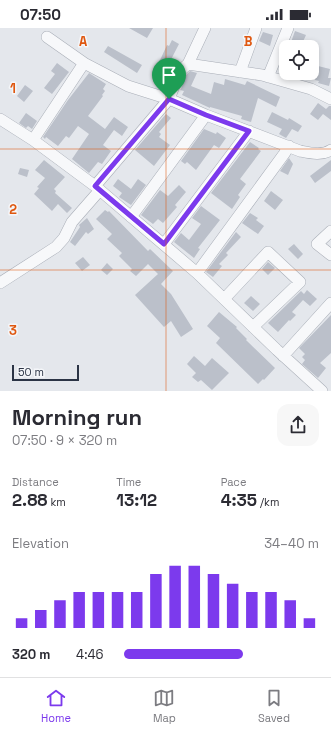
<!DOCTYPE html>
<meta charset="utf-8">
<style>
body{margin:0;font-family:"Space Grotesk",sans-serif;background:#f7f7f7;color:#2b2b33;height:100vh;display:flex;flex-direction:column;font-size:15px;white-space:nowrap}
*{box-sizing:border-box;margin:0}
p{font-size:13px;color:#7c7c81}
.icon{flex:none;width:22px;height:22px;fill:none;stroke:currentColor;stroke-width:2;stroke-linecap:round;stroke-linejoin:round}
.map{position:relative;height:363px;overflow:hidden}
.side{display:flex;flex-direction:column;background:#fff;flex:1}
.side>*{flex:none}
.fabs{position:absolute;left:279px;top:12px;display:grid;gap:8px}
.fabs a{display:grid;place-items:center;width:40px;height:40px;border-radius:8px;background:#fff;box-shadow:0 2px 6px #0003;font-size:20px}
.scale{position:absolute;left:12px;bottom:10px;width:67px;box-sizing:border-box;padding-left:4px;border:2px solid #2b3445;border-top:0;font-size:11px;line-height:14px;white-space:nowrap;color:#2b3445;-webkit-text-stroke:3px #f4f6f9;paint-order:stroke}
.pin{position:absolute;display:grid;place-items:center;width:34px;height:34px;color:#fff;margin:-41px -17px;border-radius:50% 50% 50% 0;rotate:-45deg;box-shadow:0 0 4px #0007}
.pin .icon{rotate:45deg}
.round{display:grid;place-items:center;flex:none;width:42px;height:42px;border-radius:12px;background:#f7f7f7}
.head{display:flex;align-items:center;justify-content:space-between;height:68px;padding:0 12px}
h1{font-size:22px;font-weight:700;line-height:30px}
.stats{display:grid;grid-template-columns:repeat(3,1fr);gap:6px;height:68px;padding:4px 12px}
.stats div{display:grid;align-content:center}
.stats b{font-size:17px;font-weight:700}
.stats small{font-size:11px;font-weight:400}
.stats p{font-size:11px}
.chart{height:112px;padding:8px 12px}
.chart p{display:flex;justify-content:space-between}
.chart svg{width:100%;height:72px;margin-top:4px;stroke:#7c3aed;stroke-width:6}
ul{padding:0 12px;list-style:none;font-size:13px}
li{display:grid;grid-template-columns:64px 48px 1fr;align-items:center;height:30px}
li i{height:10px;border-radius:5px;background:#7c3aed}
.status{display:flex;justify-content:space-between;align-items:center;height:28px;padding:0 20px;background:#fff;direction:ltr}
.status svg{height:11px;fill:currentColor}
.dock{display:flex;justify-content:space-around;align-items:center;height:56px;border-top:1px solid #e1e1e2;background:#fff;font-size:11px;color:#7c7c81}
.dock a{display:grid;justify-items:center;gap:2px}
.dock .on{color:#7c3aed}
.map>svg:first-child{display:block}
</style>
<div class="status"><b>07:50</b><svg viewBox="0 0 49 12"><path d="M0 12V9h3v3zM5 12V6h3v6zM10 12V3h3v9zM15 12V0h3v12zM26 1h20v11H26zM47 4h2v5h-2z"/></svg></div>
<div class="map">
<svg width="331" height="363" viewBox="0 0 331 363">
<rect width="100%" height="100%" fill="#e4e7ec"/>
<!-- building -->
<path fill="#bbc0ca" d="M129,0h24l-6,10z
M295,3l11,4 -5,11 -10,-4z
M263,4l10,3 -3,11 -11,-5z
M172,12l7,4 -18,35 -9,-5 9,-16 6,-13 2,1z
M108,18l34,19 -5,8 -33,-21z
M57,35l12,9 -17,22 -8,-6 11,-14 -4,-3z
M318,38l12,3 -2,9h3l-2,8 -11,-3 1,-2 -4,-1z
M190,43l7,2 -6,13 20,8 3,-12 10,3 1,-6 20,6 2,-4 33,16 -4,10 -18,-9 -7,24 -10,-3 1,-3 -32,-9v1l-28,-13 2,-4 -4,-1 1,-1 5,-14z
M89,45l17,11 -3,5 2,2 -3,4 1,1 -15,20 17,13 9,-12 14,10 -6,9 -8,-6 -11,15 8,6 -9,13 -4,-2 -9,11 -17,-14 17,-25 -11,-8 -9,12 -3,-2 -8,10 -12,-9 -1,2 -2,-2 25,-37z
M25,57l8,6 -9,11 -7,-6z
M318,75l8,6 3,-3h2v14l-8,-6 -5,6 -8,-6z
M272,84l16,8 1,-2 13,8 -4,6 -6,-3 -6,9 -7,-4 3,-5 -15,-7z
M26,85l11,8 -5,8 -4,-3 -2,2 -7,-5z
M166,86l5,4 -12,14 2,2 -2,3 11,8 -16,21 -19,-16z
M204,101l12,5 1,-2 9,6 -7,10 -5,-3 -18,25 -9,-8 -2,2 -4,-3z
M250,114l9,6 -1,1 3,2 -21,28 6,5 -8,11 2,2 -8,12 -21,-16z
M289,130l4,6 -5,11 -8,-4z
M44,132l21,17 -11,12 2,2 -1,2 17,15 -5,5 -9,-9 -6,7 -18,-17 5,-6 -2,-1 8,-9 -10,-8z
M331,132v11l-16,12 -5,-7z
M20,140l9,2 -2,7 -9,-3z
M118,151l13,10 7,-10 8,6 -15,20 -12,-8 3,-4 -9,-7z
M179,157l7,7 -11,13 2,2 -14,16 -5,-4 -5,5 -12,-9 19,-25 8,6z
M271,163l12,9 -8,10 -11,-9z
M201,178l19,14 -22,28 2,1 -6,9 -20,-16 7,-9 8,7 12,-16 -9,-6z
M105,182l3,2 1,-1 39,40 2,-2 23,22 -12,13 10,10 22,35 -12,8 -10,-16 -7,6 -29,-32 23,-21 -10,-10 -12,12 -6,-5 2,-2 -13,-13 3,-3 -15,-14 5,-5 -16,-15z
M250,185l8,5 -2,2 8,6 -6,8 -16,-11z
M87,190l7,11 -6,5 -2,-2 -11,14 -5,-4 10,-15 -1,-2z
M236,204l5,5 -15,16 2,2 -9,9 3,2 -9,11 -7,-5z
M294,216l9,10 -5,5 -10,-10z
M83,229l7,8 -8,6 -7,-8z
M268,234l7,6 -7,7 -6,-6z
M107,235l6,6 -6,6 -6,-5z
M307,262l10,9 -7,7 -7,-6 -11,12 4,3 -6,6 -1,-1 -11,12 -10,-9 33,-32 3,3z
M251,268l9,8 -7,7 -9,-8z
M219,284l18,15 -1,1 11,11 -1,1 29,28 -11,12 -1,-1 -5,5 -42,-41 4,-5 -13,-12z
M331,287v38l-11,10 6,5 -8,10 -16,-14 3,-4 -3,-3 3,-3 -6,-6z
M194,328l11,10 7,-8 17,15 -17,17 -11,-10 -3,2 -6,-5 4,-4 -9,-9z"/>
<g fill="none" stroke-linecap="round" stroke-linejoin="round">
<defs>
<path id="minor" d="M47,9l37,26 44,23 41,13 37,16 94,36c10,2 22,5 31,-1
M188,36l17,-36
M240,44l16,-44
M268,49l20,-49
M0,91l33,21 62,46 102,87 80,77 45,41
M33,112l51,-77
M95,158l74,-87 11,-28 8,-7 74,11 49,14 20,10
M131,189l75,-102
M331,203l-14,13 14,11
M164,216l85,-113
M197,245l87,-119 5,-8
M0,255l56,-36 8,-9 8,-16 28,-32
M225,270l43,-46 32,30 -47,45
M283,328l48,-53"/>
</defs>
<!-- minor casing -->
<use href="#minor" stroke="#a9aeb7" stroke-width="12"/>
<!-- minor -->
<use href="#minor" stroke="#f7f8fa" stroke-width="11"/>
</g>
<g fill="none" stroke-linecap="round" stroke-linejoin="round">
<defs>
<path id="route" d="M169,71l37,16 43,16 -85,113 -69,-58z"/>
</defs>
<!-- route casing -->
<use href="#route" stroke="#fff" stroke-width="8"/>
<!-- route -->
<use href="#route" stroke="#7c3aed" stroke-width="5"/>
</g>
<!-- grid -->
<path fill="none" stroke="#df570f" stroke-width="1" stroke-opacity="0.55" d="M166,0v363M0,121h331M0,242h331"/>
<g font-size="13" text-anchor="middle" font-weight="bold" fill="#df570f" stroke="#f4f6f9" stroke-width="3" stroke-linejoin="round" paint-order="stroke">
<text x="83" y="18">A</text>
<text x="248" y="18">B</text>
<text x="13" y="65">1</text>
<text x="13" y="186">2</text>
<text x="13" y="307">3</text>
</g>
</svg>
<div class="fabs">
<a><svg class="icon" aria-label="locate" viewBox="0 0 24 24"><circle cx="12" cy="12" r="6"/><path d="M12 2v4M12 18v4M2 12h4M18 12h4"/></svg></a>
</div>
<div class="scale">50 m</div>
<div class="pin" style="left:169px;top:71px;background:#1e9e55"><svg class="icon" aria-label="arrive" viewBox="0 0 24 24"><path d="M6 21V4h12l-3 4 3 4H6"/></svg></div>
</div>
<section class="side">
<div class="head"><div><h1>Morning run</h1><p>07:50 · 9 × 320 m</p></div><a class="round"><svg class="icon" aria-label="share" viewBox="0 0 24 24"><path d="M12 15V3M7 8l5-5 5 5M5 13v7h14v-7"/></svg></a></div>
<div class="stats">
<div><p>Distance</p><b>2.88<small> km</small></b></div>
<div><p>Time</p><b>13:12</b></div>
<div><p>Pace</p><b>4:35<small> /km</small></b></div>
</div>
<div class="chart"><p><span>Elevation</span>34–40 m</p>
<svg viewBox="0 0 160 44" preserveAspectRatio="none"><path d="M5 44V38M15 44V33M25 44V27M35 44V22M45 44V22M55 44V22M65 44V22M75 44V11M85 44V6M95 44V6M105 44V11M115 44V17M125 44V22M135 44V22M145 44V27M155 44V38"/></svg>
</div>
<ul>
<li><b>320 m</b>4:46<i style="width:61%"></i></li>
</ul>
</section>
<nav class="dock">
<a class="on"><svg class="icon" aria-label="home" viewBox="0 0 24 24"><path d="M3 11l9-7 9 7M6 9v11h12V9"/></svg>Home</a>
<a><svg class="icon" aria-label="map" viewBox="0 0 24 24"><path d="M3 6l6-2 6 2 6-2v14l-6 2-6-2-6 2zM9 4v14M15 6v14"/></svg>Map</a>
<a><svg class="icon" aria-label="saved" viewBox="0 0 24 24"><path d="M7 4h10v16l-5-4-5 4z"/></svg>Saved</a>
</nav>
